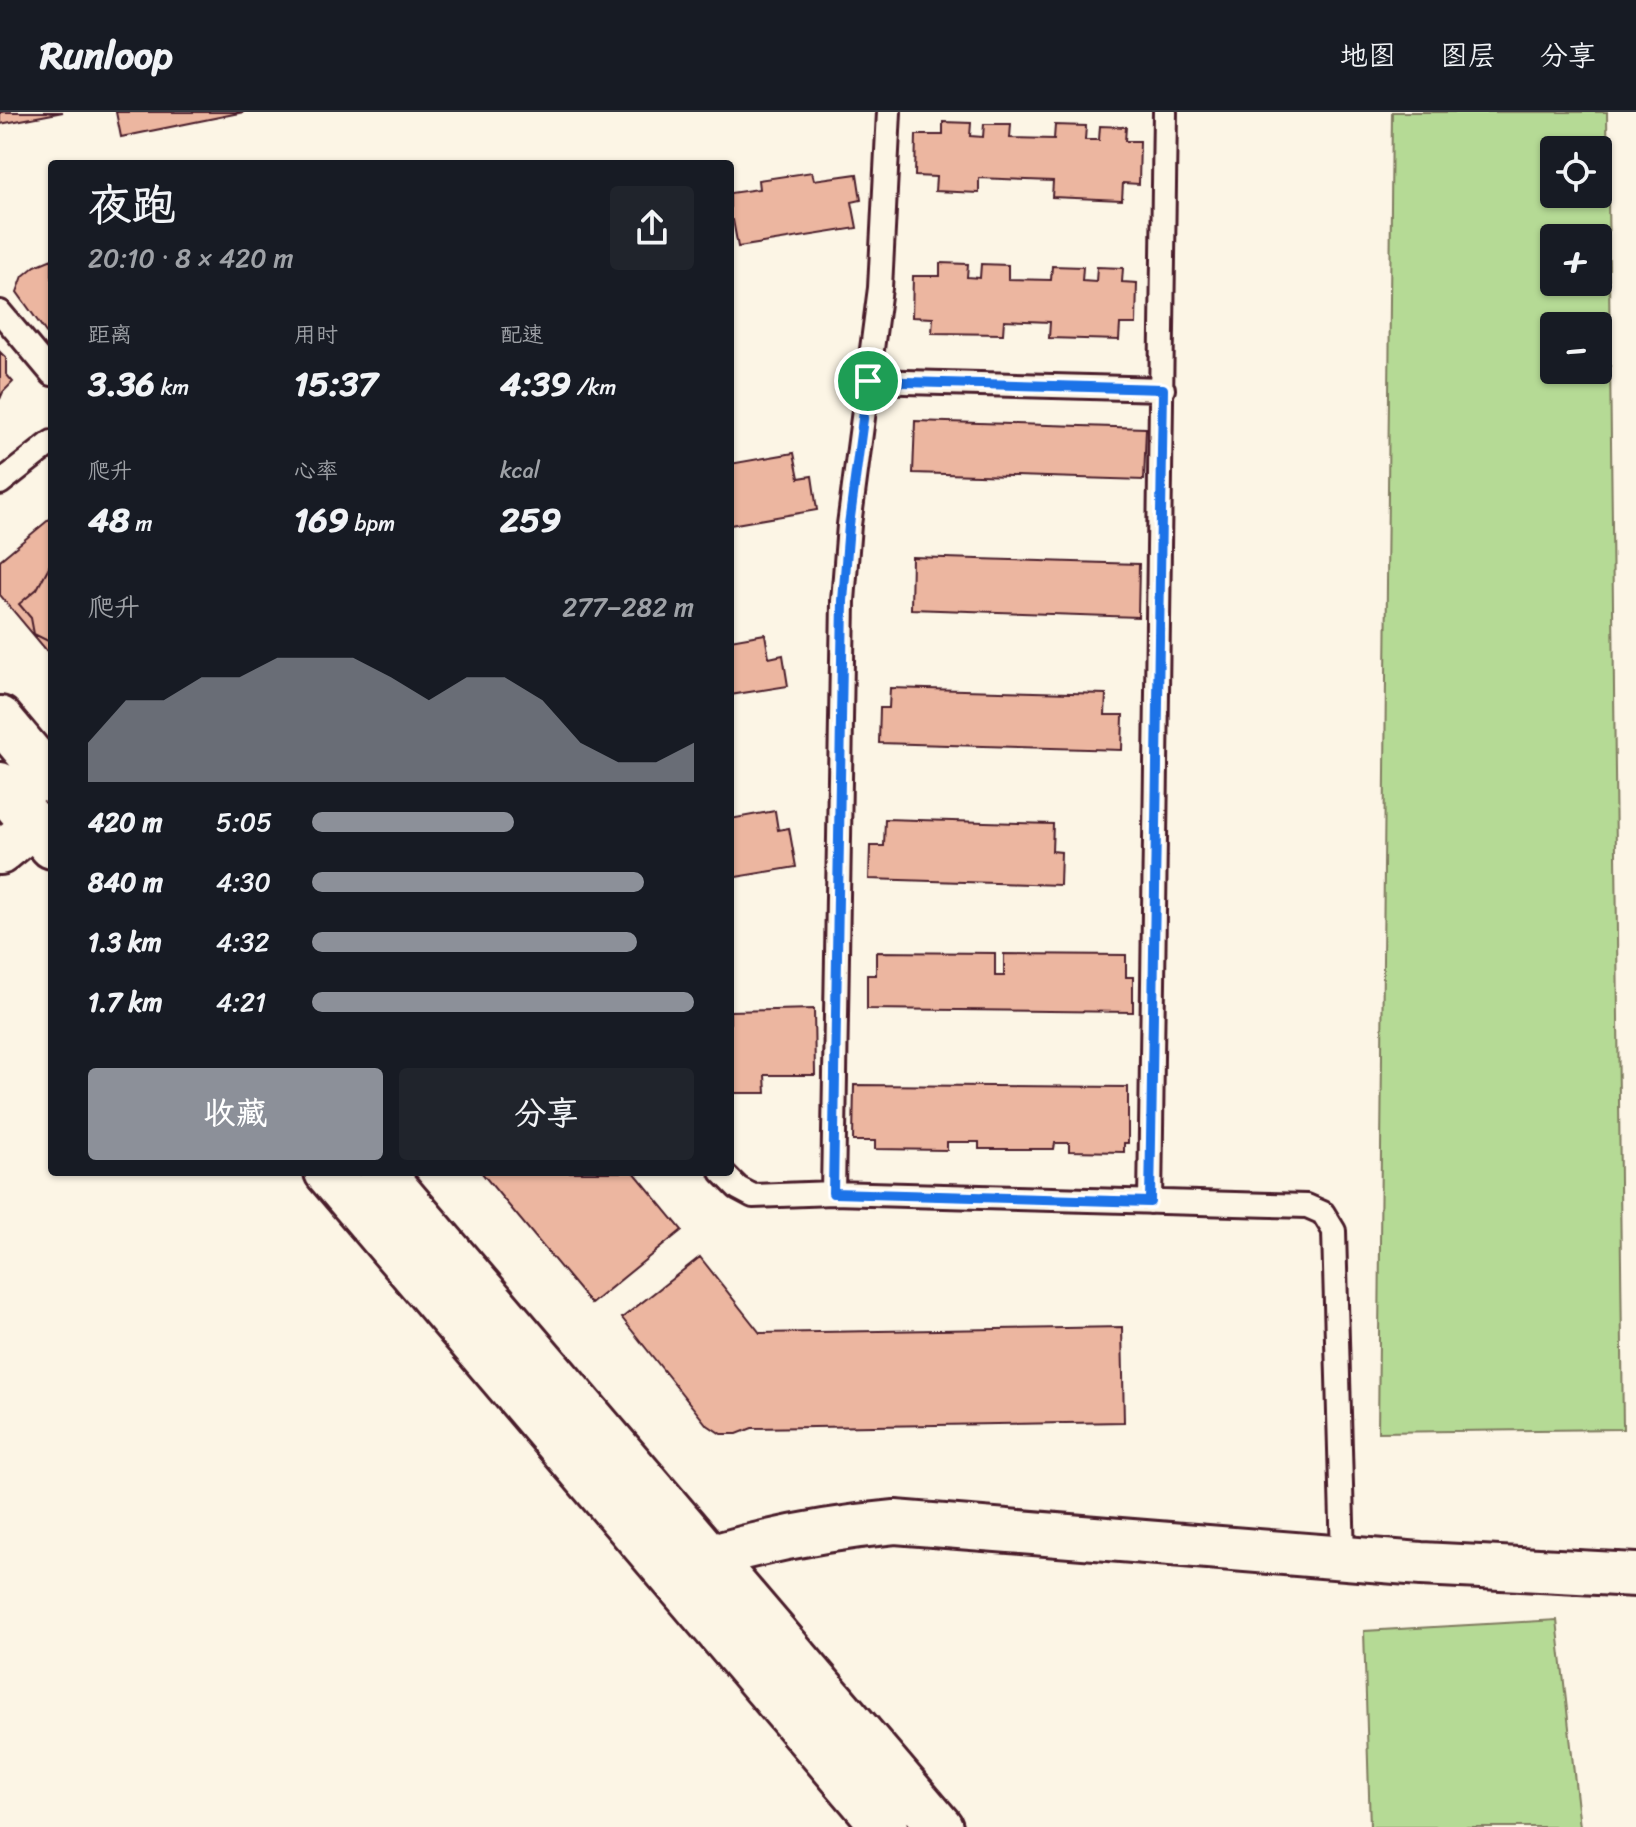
<!DOCTYPE html>
<html lang="zh">
<meta charset="utf-8">
<style>
body{margin:0;font-family:Sriracha,"LXGW WenKai TC",sans-serif;background:#20242c;color:#f1f3f6;height:100vh;display:flex;flex-direction:column;font-size:30px;white-space:nowrap}
*{box-sizing:border-box;margin:0}
p{font-size:26px;color:#9ea1a6}
.icon{flex:none;width:44px;height:44px;fill:none;stroke:currentColor;stroke-width:2;stroke-linecap:round;stroke-linejoin:round}
.map{position:relative;flex:1;overflow:hidden}
.drawer{position:absolute;left:48px;top:48px;width:686px;height:1016px;display:flex;flex-direction:column;background:#171b24;border-radius:8px;box-shadow:0 2px 6px #0004}
.drawer>*{flex:none}
.controls{position:absolute;left:1540px;top:24px;display:grid;gap:16px}
.controls a{display:grid;place-items:center;width:72px;height:72px;border-radius:8px;background:#171b24;box-shadow:0 2px 6px #0004;font-size:40px}
.pin{position:absolute;display:grid;place-items:center;width:68px;height:68px;color:#fff;margin:-34px;border:4px solid #fff;border-radius:50%;box-shadow:0 2px 8px #0007}
.round{display:grid;place-items:center;flex:none;width:84px;height:84px;border-radius:8px;background:#20242c}
.overview{display:flex;align-items:center;justify-content:space-between;height:136px;padding:0 40px}
h1{font-size:44px;font-weight:800;line-height:60px}
.metrics{display:grid;grid-template-columns:repeat(3,1fr);gap:12px;height:136px;padding:8px 40px}
.metrics div{display:grid;align-content:center}
.metrics b{font-size:34px;font-weight:800}
.metrics small{font-size:22px;font-weight:400}
.metrics p{font-size:22px}
.chart{height:224px;padding:16px 40px}
.chart p{display:flex;justify-content:space-between}
.chart svg{width:100%;height:144px;margin-top:8px;fill:#8c9099;opacity:.7}
.cta{display:flex;gap:16px;margin-top:auto;padding:16px 40px}
.cta a{flex:1;height:92px;border-radius:8px;background:#8c9099;color:#fff;font-size:32px;font-weight:800;line-height:92px;text-align:center}
.cta a+a{background:#20242c;color:#f1f3f6}
ul{padding:0 40px;list-style:none;font-size:26px}
li{display:grid;grid-template-columns:128px 96px 1fr;align-items:center;height:60px}
li i{height:20px;border-radius:10px;background:#8c9099}
header{display:flex;align-items:center;gap:48px;box-sizing:border-box;height:112px;padding:0 40px;background:#171b24;border-bottom:2px solid #363941}
header strong{font-size:38px}
nav{display:flex;gap:44px;margin-inline-start:auto;font-size:28px}
.map>svg:first-child{display:block}
</style>
<header>
<strong>Runloop</strong>
<nav><a>地图</a><a>图层</a><a>分享</a></nav>
</header>
<div class="map">
<svg width="1636" height="1715" viewBox="0 0 1636 1715">
<rect width="100%" height="100%" fill="#fcf5e5"/>
<filter id="ink" filterUnits="userSpaceOnUse"><feTurbulence type="fractalNoise" baseFrequency=".0125" numOctaves="2"/><feDisplacementMap in="SourceGraphic" scale="16" xChannelSelector="R" yChannelSelector="G"/><feConvolveMatrix kernelMatrix="1 2 1 2 8 2 1 2 1" color-interpolation-filters="sRGB"/></filter>
<g filter="url(#ink)">
<!-- green -->
<path fill="#b5da95" stroke="#807c60" stroke-width="2" fill-rule="evenodd" d="M1392,0h215l16,1317 -245,3zM1554,38h44v44h-44zM1554,126h44v44h-44zM1554,214h44v44h-44z
M1557,1508l23,207h-210l-6,-196z"/>
<!-- building -->
<path fill="#ecb6a0" stroke="#4a1f2b" stroke-width="2" d="M0,0h63l-63,12z
M116,0h128l-123,25z
M943,10l28,1 -1,13 13,1 1,-13h27l-1,14 44,1 1,-14 31,1 -1,14h14l1,-14 26,1 -1,14h15l-1,43 -16,-1 -1,17 -70,-3 1,-16 -74,-3v15l-44,-2 1,-14 -21,-1 1,-41h27z
M812,60l2,8 43,-6 4,26 -9,2 5,26 -119,19 -5,-27 -3,1v-28l29,-4 -1,-9z
M52,147v82l-35,-49 6,-16 12,-10z
M940,151l28,1 -1,13 13,1 1,-14 27,1v14l43,1 1,-14 31,1 -1,14 14,1 1,-15 26,1 -1,14 15,1 -1,41h-16l-1,16 -70,-2 1,-16 -46,-2 -1,14 -71,-1 1,-15 -21,-1 1,-41h27z
M0,240l6,6v16l7,8 -10,10 -3,7z
M915,309l231,7 -2,52 -231,-7z
M794,341l5,25 13,-2 5,34 -87,15v-61z
M52,405v140l-52,-62v-35z
M912,445l227,7 -1,53 -227,-8z
M52,449v82l-18,-9 -3,-16 -12,-14 18,-15z
M765,522l4,24 14,-3 5,31 -58,9v-55z
M890,576l216,6 -1,21h18l-1,35 -243,-7 1,-35h9z
M775,699l3,19 11,-2 7,39 -66,11v-59z
M885,707l168,5 -1,27 9,1 -1,33 -191,-6 1,-33h14z
M876,840l119,1v23h9v-22l122,1v22h7v35l-266,-3v-34h9z
M814,897l1,66h-50l1,18h-36v-82z
M854,973l274,2v56h-4v9l-55,-1v-8h-14l-1,6h-75v-7h-32v8l-72,-1v-8h-22z
M481,1060h153l48,58 -91,74z
M700,1145l60,76 362,-6 2,95 -372,6 -15,6h-16l-15,-10 -84,-106z"/>
<g fill="none" stroke-linecap="round" stroke-linejoin="round">
<defs>
<path id="lane" d="M0,200l52,62
M868,269l295,8
M0,371l52,-41
M722,1060l16,16 15,8 80,-3 474,13 16,7 11,18 9,327
M833,1081l10,-592 6,-76 31,-237 9,-176
M1150,1090l15,-1090"/>
<path id="street" d="M0,741l34,-28
M709,1445c62,-18 121,-29 186,-35l526,42 215,11"/>
<path id="secondary" d="M0,607l52,62
M0,673l52,61
M327,1060l558,655
M381,1060l559,655"/>
</defs>
<!-- lane casing -->
<use href="#lane" stroke="#4a1f2b" stroke-width="28"/>
<!-- street casing -->
<use href="#street" stroke="#4a1f2b" stroke-width="48"/>
<!-- secondary casing -->
<use href="#secondary" stroke="#4a1f2b" stroke-width="50"/>
<!-- lane -->
<use href="#lane" stroke="#fcf5e5" stroke-width="22"/>
<!-- street -->
<use href="#street" stroke="#fcf5e5" stroke-width="42"/>
<!-- secondary -->
<use href="#secondary" stroke="#fcf5e5" stroke-width="44"/>
</g>
</g>
<g fill="none" stroke-linecap="round" stroke-linejoin="round" filter="url(#ink)">
<defs>
<path id="route" d="M868,269l295,8 -13,813 -317,-9 10,-592 6,-76z"/>
</defs>
<!-- route casing -->
<use href="#route" stroke="#fff" stroke-width="16"/>
<!-- route -->
<use href="#route" stroke="#1a73e8" stroke-width="10"/>
</g>
</svg>
<div class="controls">
<a><svg class="icon" aria-label="locate" viewBox="0 0 24 24"><circle cx="12" cy="12" r="6"/><path d="M12 2v4M12 18v4M2 12h4M18 12h4"/></svg></a>
<a>+</a>
<a>−</a>
</div>
<div class="pin" style="left:868px;top:269px;background:#1e9e55"><svg class="icon" aria-label="arrive" viewBox="0 0 24 24"><path d="M6 21V4h12l-3 4 3 4H6"/></svg></div>
<section class="drawer">
<div class="overview"><div><h1>夜跑</h1><p>20:10 · 8 × 420 m</p></div><a class="round"><svg class="icon" aria-label="share" viewBox="0 0 24 24"><path d="M12 15V3M7 8l5-5 5 5M5 13v7h14v-7"/></svg></a></div>
<div class="metrics">
<div><p>距离</p><b>3.36<small> km</small></b></div>
<div><p>用时</p><b>15:37</b></div>
<div><p>配速</p><b>4:39<small> /km</small></b></div>
</div>
<div class="metrics">
<div><p>爬升</p><b>48<small> m</small></b></div>
<div><p>心率</p><b>169<small> bpm</small></b></div>
<div><p>kcal</p><b>259</b></div>
</div>
<div class="chart"><p><span>爬升</span>277–282 m</p>
<svg viewBox="0 0 160 44" preserveAspectRatio="none"><path d="M0 44V32L10 19L20 19L30 12L40 12L50 6L60 6L70 6L80 12L90 19L100 12L110 12L120 19L130 32L140 38L150 38L160 32V44z"/></svg>
</div>
<ul>
<li><b>420 m</b>5:05<i style="width:53%"></i></li>
<li><b>840 m</b>4:30<i style="width:87%"></i></li>
<li><b>1.3 km</b>4:32<i style="width:85%"></i></li>
<li><b>1.7 km</b>4:21<i style="width:100%"></i></li>
</ul>
<div class="cta"><a>收藏</a><a>分享</a></div>
</section>
</div>
